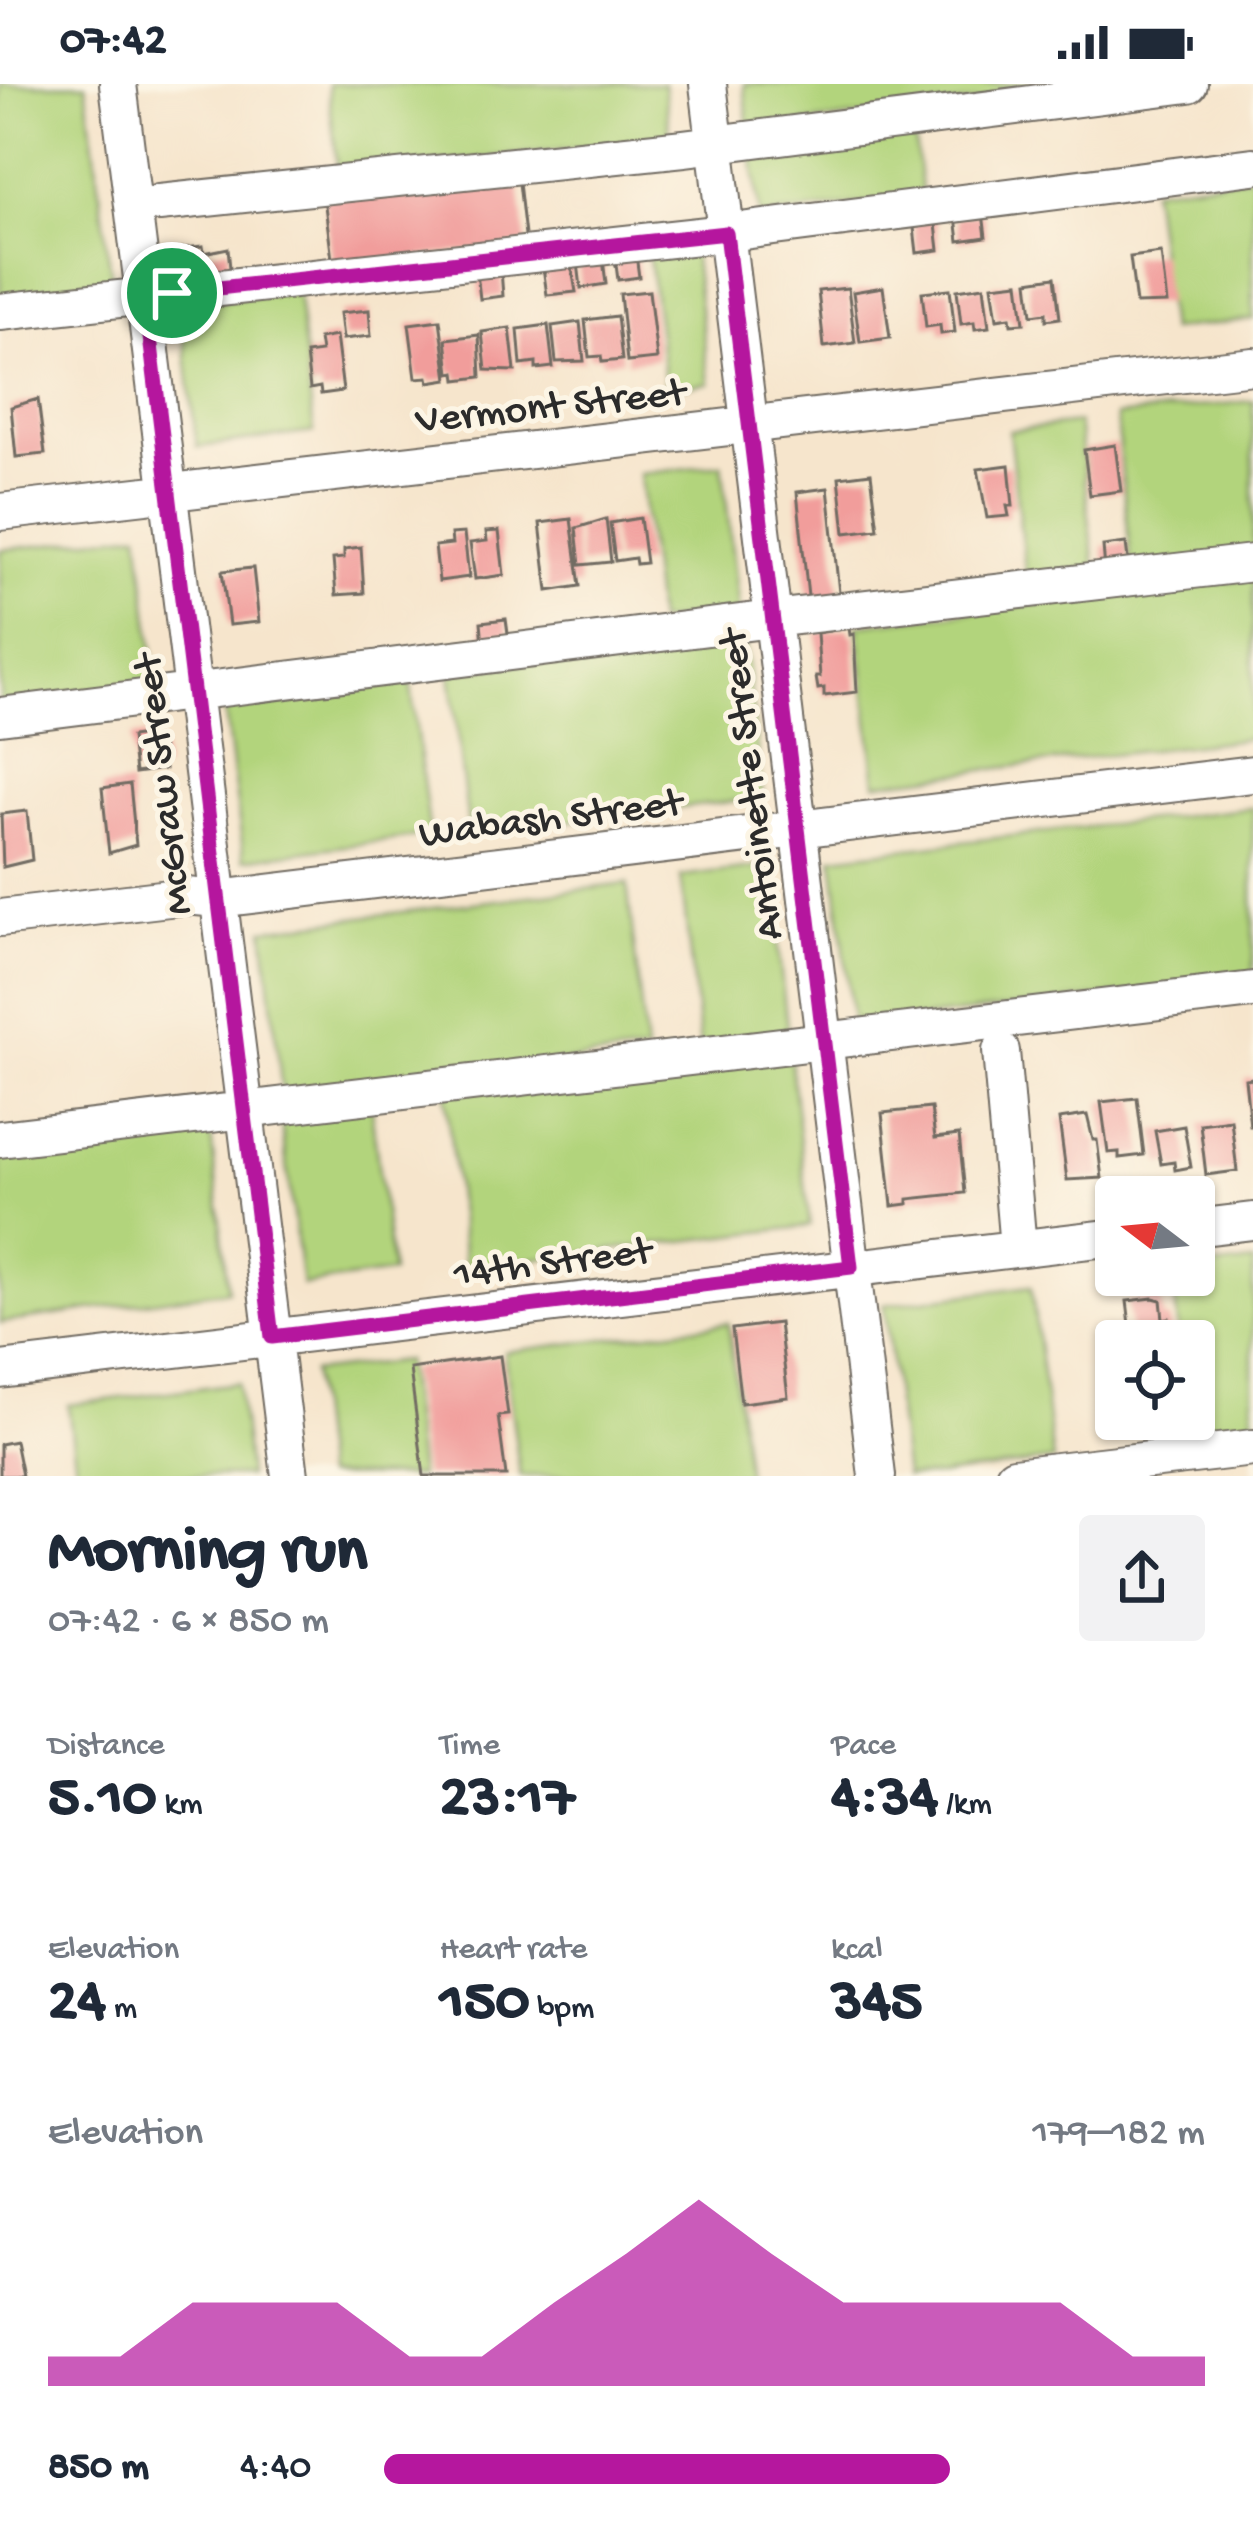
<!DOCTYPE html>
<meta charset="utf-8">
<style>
body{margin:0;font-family:"Gochi Hand",sans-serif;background:#f2f2f3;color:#1f2937;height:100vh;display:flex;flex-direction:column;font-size:45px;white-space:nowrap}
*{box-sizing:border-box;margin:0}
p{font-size:39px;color:#747a83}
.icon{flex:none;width:66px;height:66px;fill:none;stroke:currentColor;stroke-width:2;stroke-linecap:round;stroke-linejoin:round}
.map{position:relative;height:1392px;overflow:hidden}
.side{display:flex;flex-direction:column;background:#fff;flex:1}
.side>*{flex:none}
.needle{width:78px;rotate:286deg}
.tools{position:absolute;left:1095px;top:1092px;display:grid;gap:24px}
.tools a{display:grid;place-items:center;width:120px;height:120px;border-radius:12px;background:#fff;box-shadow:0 3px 9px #0004;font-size:60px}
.pin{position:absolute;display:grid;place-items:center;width:102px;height:102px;color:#fff;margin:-51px;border:6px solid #fff;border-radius:50%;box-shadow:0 3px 12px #0007}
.round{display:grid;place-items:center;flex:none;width:126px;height:126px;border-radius:12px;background:#f2f2f3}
.summary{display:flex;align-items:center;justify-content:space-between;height:204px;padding:0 48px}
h1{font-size:66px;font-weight:700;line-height:90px}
.stats{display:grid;grid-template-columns:repeat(3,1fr);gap:18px;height:204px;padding:12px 48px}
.stats div{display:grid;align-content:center}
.stats b{font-size:60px;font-weight:700}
.stats small{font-size:33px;font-weight:400}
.stats p{font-size:33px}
.chart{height:336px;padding:24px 48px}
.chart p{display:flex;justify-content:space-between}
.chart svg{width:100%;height:216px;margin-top:12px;fill:#b5179e;opacity:.7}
ul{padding:0 48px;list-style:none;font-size:39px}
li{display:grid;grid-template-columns:192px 144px 1fr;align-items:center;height:90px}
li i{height:30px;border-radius:15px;background:#b5179e}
.status{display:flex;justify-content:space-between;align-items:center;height:84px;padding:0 60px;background:#fff;direction:ltr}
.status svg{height:33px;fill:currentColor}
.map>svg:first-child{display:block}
</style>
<div class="status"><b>07:42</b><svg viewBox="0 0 49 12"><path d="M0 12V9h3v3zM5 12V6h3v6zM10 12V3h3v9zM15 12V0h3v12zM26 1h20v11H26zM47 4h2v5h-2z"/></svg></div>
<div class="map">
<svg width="1253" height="1392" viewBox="0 0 1253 1392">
<rect width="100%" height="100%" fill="#fcf5e5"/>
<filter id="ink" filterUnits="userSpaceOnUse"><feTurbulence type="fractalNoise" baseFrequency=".00833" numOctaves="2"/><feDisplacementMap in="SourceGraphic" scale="24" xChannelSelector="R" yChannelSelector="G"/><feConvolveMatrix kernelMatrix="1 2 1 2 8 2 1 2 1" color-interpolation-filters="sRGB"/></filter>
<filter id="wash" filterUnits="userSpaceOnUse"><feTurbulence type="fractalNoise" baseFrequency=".004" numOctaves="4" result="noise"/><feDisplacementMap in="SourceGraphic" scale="48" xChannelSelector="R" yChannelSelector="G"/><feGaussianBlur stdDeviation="2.7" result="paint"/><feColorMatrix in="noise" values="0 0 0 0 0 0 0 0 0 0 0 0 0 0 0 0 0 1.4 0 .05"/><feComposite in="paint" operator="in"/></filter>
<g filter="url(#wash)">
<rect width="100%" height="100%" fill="#f6e5cc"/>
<!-- green -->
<path fill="#b2d47c" stroke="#6e8054" stroke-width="3" d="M0,0h86l27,207 -113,12z
M328,0h336l6,54 -332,36z
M744,0h376l-371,46z
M913,40l9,72 -162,21 -9,-72z
M1253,92v143l-84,11 -18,-141z
M692,159l17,140 -43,6 -18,-140z
M297,207l17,141 -117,15 -17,-142z
M1253,317v154l-121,14 -16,-153z
M1078,339l17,145 -69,8 -17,-145z
M722,380l17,148 -82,10 -17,-148z
M139,449l18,155 -157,19v-157z
M1253,494v160l-377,45 -18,-158z
M744,552l19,162 -294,35 -19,-161z
M409,588l21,163 -186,24 -21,-163z
M1253,724v171l-400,47 -20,-169z
M769,782l19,169 -88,10 -19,-168z
M627,800l19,168 -364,40 -18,-163z
M789,965l21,177 -345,41 -20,-176z
M370,1017l22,172 -90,12 -22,-172z
M210,1042l18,164 -228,33v-174z
M1253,1178v176l-61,8 -3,-27h5v-78h-14l-8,-66h22v-6z
M1031,1202l22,174 -119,16h-29l-21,-171z
M728,1239l19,153h-227l-16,-124z
M405,1277l14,115h-95l-12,-104z
M238,1299l10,93h-171l-9,-71z"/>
<g id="blocks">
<!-- building -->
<path fill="#f19d9b" d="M518,90l8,70 -193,23 -9,-69z
M983,129l3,24 -27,4 -3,-24z
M935,132l4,34 -22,3 -4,-34z
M203,162l1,7 24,-5 3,30 -53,6 -3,-35z
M1161,169l6,50 -31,1 -6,-47z
M636,171l3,22 -21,3 -3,-23z
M603,175l3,25 -25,4 -3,-25z
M571,179l5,29 -29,3 -4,-28z
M501,186l2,26 -23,3 -3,-26z
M1055,193l5,41 -14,2v-7l-14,2 -4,-34z
M1019,198l5,41 -13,1 -1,-7 -13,2 -5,-34z
M984,202l5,41 -14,2 -1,-7 -13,2 -4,-34z
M883,203l7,51 -30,4 -7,-50z
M848,204l7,55 -31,4 -6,-56z
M950,205l5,43 -14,2 -1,-9 -14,2 -4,-35z
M649,207l8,68 -30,3 -7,-68z
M369,226l2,26 -28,3 -3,-26z
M617,232l5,44 -20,2 -1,-6 -12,1 -4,-37z
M440,236l8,59 -19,3 -1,-5 -12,1 -7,-54z
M580,238l4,39 -28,1 -4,-36z
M548,241l5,42 -17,2v-6l-15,2 -3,-36z
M510,244l5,43 -29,-1 -4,-38z
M479,251l2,42 -24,3 -1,-8 -6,1 -4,-34z
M336,252l7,55 -22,3 -1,-7 -10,2 -4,-35 15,-2 -2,-13z
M38,315l7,55 -29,3 -5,-50z
M1115,361l6,46 -31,4 -6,-45z
M1009,381l4,41h-6l2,10 -22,2 -9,-49z
M871,389l7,56 -33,4 -6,-56z
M828,404l12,114 -31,4 -12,-114z
M640,434l6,45 -10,1 -1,-6 -20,3 -5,-38z
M571,435l9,67 -32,5 -8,-68z
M606,435l5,43 -31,3 -4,-37z
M499,447l5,44 -29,4 -5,-36 17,-2 -1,-9z
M464,449l5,44 -30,4 -4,-35 17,-2 -1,-10z
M1126,459l3,24 -24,2 -2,-23z
M361,463l3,46 -28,2 -3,-36 11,-1v-9z
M253,484l6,54 -30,3 -7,-54z
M506,535l3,22 -26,3 -2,-22z
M849,544l1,7 4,-1 3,58 -33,4v-8l-6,1 -2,-12h4l-3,-44z
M145,651l1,9 16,-2 3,27 -30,4 -4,-36z
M130,700l6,61 -27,8 -7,-65z
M27,727l5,49 -29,7 -2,-53z
M1253,994v48h-3l-5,-47z
M1137,1014l7,57 -25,3v-6l-11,1 -7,-51z
M931,1024l4,30 24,-3 6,58 -57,6v5l-16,2 -10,-93z
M1087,1031l6,25h4l5,38 -35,2 -8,-61z
M1231,1036l6,51 -31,4 -6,-51z
M1184,1042l7,41 -16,3 -1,-8 -13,2 -6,-33z
M1153,1214l8,2 2,19 6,-1 3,23h-40l-5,-40z
M779,1239l9,74 -47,6 -9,-74z
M500,1272l8,59 -10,1 8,60h-82l-14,-107z
M15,1357l7,35h-22v-32z"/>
</g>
</g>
<g filter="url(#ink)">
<use href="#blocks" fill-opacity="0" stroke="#726c63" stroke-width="3"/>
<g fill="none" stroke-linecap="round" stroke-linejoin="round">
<defs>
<path id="minor" d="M118,0l172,1392
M708,0l169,1392
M159,119l525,-55 505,-64
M0,228l726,-79 527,-67
M0,428l1253,-146
M0,632l772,-97 481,-56
M0,834l186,-22 32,3 1035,-125
M1001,967l17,197
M0,1055l1253,-149
M1194,1144l59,-7
M0,1286l1116,-133
M1014,1392l239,-28"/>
</defs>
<!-- minor casing -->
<use href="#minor" stroke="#726c63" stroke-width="40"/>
<!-- minor -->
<use href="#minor" stroke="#fff" stroke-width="36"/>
</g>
</g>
<g fill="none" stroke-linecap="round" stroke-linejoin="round" filter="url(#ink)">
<defs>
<path id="route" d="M726,149l125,1034 -579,70 -127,-1041z"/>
</defs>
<!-- route casing -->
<use href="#route" stroke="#fff" stroke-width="24"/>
<!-- route -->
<use href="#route" stroke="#b5179e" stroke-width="15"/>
</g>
<g text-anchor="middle" stroke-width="10" stroke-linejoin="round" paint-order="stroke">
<!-- street labels -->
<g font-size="42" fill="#2b2b2b" stroke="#fcf5e5">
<text transform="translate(550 318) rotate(-6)" y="15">Vermont Street</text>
<text transform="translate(159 701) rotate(-97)" y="15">McGraw Street</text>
<text transform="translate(747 701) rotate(-97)" y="15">Antoinette Street</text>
<text transform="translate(550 730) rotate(-7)" y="15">Wabash Street</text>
<text transform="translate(552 1174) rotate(-7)" y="15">14th Street</text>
</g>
</g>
</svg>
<div class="tools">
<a><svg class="needle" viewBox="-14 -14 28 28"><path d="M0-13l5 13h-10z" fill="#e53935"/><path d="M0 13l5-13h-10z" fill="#747a83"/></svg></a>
<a><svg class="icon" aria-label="locate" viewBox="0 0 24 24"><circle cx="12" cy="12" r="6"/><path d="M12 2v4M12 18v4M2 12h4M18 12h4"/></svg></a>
</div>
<div class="pin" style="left:172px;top:209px;background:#1e9e55"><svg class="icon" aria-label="arrive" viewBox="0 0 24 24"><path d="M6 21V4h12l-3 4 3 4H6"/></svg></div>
</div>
<section class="side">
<div class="summary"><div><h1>Morning run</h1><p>07:42 · 6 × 850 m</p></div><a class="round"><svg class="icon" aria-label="share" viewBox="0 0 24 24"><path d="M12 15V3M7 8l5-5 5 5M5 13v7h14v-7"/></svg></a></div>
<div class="stats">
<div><p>Distance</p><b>5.10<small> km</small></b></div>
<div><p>Time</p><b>23:17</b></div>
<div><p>Pace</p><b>4:34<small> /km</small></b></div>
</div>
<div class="stats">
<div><p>Elevation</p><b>24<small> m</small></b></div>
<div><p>Heart rate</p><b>150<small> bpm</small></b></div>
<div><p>kcal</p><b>345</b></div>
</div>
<div class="chart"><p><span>Elevation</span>179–182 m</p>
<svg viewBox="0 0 160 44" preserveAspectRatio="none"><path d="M0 44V38L10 38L20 27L30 27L40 27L50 38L60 38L70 27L80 17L90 6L100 17L110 27L120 27L130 27L140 27L150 38L160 38V44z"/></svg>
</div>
<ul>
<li><b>850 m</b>4:40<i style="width:69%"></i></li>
</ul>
</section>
